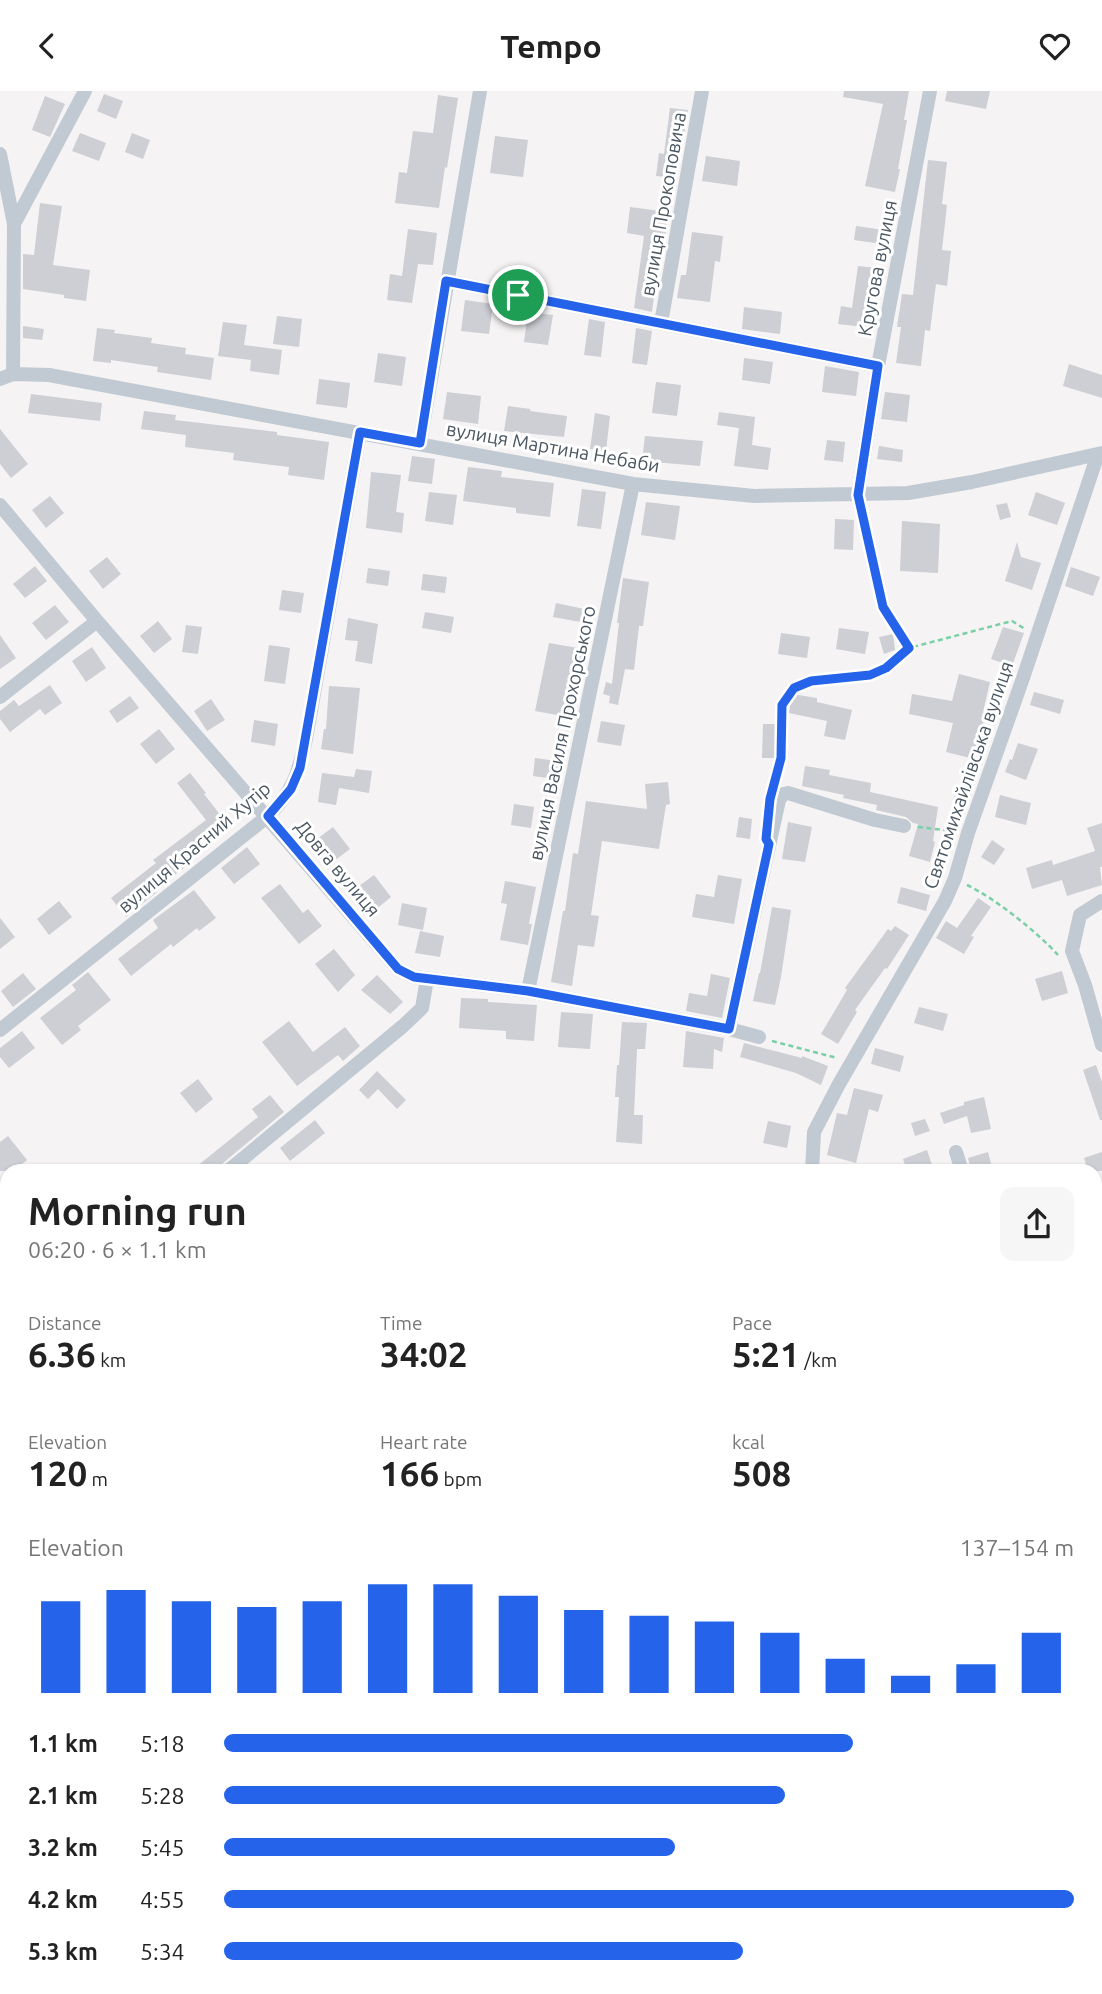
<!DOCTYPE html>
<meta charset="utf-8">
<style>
body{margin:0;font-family:Ubuntu,sans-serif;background:#f6f6f6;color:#222;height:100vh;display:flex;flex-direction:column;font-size:26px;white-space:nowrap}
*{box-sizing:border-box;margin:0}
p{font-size:23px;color:#767676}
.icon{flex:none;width:38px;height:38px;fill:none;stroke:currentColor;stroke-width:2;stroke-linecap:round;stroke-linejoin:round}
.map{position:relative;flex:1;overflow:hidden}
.sheet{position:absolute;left:0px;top:1073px;width:1102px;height:831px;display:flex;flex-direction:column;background:#fff;border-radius:21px 21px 0 0;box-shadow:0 2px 5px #0004}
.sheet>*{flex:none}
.pin{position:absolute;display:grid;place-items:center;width:60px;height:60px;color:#fff;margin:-30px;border:4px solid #fff;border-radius:50%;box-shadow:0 2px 7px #0007}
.round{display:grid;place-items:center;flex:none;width:74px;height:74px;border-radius:14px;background:#f6f6f6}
.overview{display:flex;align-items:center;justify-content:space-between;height:119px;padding:0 28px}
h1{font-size:38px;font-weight:700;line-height:52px}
.figures{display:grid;grid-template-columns:repeat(3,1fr);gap:10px;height:119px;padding:7px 28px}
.figures div{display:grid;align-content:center}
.figures b{font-size:35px;font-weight:700}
.figures small{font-size:19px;font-weight:400}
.figures p{font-size:19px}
.chart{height:196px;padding:14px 28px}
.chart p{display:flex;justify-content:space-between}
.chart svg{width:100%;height:126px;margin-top:7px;stroke:#2563eb;stroke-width:6}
ul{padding:0 28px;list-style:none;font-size:23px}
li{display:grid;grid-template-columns:112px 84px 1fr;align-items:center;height:52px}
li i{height:18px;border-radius:9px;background:#2563eb}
header{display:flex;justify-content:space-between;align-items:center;height:91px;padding:0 28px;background:#fff;font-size:32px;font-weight:700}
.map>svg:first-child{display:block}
</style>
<header><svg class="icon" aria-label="back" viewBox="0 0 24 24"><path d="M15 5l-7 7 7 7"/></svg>Tempo<svg class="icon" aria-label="heart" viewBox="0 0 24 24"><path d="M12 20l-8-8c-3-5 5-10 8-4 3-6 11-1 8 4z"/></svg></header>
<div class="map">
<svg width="1102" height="1903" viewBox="0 0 1102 1903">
<rect width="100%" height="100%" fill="#f5f3f3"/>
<!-- education -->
<path fill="#e6e4e5" d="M7,1389v146l-7,-7v-133z"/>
<!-- building -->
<path fill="#cdcfd5" d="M844,0h65l-5,29h3l-9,49h2l-5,23 -30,-6 18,-82 -40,-7z
M947,0h43l-4,18 -41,-8z
M104,3l19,7 -7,18 -19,-8z
M438,4l20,3 -11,70 -2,-1 -6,41 -44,-5 4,-31 8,1 6,-42 20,2z
M45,5l20,8 -15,33 -18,-7z
M670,17l18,2 -5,32h-3l-5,36 -19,-2 3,-23 5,1z
M80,42l26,10 -7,18 -27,-10z
M132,42l18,7 -7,19 -18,-7z
M495,45l33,4 -5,37 -33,-4z
M706,65l34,5 -3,25 -35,-5z
M928,69l19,2 -5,42 5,1 -5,45 9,1 -4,35 -11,-2 -6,47 -5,-1 -4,36 -25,-3 5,-36h-4l5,-33 11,1z
M40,112l22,3 -9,59 37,5 -4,31 -22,-3v-3l-41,-6v-35l11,1z
M630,116l38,5 -3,26h-3l-10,74 -18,-4 10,-72 -17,-3z
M856,135l28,4 -2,14 -28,-4z
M408,138l29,4 -4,32 -15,-1 -6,39 -25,-3 3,-26 12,2z
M692,141l31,4 -3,26 -5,-1 -5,41 -33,-4 4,-23h5z
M858,175l19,2 -6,42 4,1 -2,17 -35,-4 3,-18 11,2z
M465,209l28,4 -4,30 -28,-3z
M744,216l38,5 -2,22 -38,-5z
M528,221l25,3 -5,30 -24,-3z
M277,225l25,3 -3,28 -26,-3z
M589,228l16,3 -4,35 -17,-2z
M223,231l24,3 -3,20 38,5 -3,25 -29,-4 1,-11 -33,-4z
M23,235l21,3 -2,11 -19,-2z
M97,237l18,2 -1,3 38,5 -1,5 35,5 -1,6 29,4 -3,22 -54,-8 1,-5 -47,-7v3l-18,-2z
M636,237l16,3 -5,34 -15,-2z
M378,262l28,4 -4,29 -28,-4z
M744,267l29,4 -3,22 -28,-4z
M1069,273l33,11v23l-39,-12z
M825,275l34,6 -3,24 -34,-4z
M319,288l31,4 -3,25 -31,-4z
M656,291l25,3 -4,31 -25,-3z
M447,301l34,4 -3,28 -35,-5z
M885,301l25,3 -3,27 -26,-3z
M31,303l71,9 -2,18 -72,-8z
M508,315l22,3v2l37,5 -3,21 -60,-6z
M144,320l32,4 -1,5 102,12v3l52,7 -5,38 -36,-5 1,-8 -56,-7 1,-7 -49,-6 1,-12 -45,-6z
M719,321l36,5 -3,28 19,3 -3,22 -34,-4 5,-38 -22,-3z
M595,322l15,3 -4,35 -16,-2z
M0,338l28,35 -17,14 -11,-14z
M645,345l58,5 -3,25 -58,-5z
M827,349l18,2 -2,20 -19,-2z
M879,355l24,4 -1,12 -25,-3z
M412,365l23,3 -3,25 -24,-3z
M468,376l34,4 -1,6 53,6 -4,34 -34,-4v-5l-53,-7z
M371,381l30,3 -5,37 8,1 -2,20 -36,-5z
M582,398l24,3 -5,37 -24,-3z
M429,401l28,3 -4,30 -28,-4z
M1036,401l29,11 -8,22 -29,-10z
M50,405l14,17 -18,15 -14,-18z
M646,411l34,4 -5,34 -34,-5z
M1007,412l4,14 -11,3 -4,-15z
M835,428l19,1 -1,30 -19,-1z
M902,430l38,3 -2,49 -38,-2z
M1017,451l4,15 20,6 -9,27 -27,-9z
M107,466l14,17 -18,15 -14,-18z
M35,475l12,15 -22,17 -12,-14z
M1071,476l29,10 -7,19 -28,-10z
M368,477l22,3 -2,15 -22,-3z
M423,483l24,3 -2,16 -24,-3z
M623,487l26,4 -6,44h-4l-5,44 -9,-1 -7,36 -9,-2 1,-7 -7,-2 3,-12 6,2 7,-61h-2z
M282,499l22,3 -3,20 -22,-3z
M556,512l33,7 -3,13 -33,-6z
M55,514l14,17 -23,18 -14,-17z
M425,521l29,5 -3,16 -29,-5z
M348,527l30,6 -6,40 -17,-3 3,-20 -13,-1z
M158,530l14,18 -18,14 -14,-17z
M186,534l16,2 -4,27 -16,-2z
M1003,536l21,6 -12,33 -21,-7z
M839,537l30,4 -4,22 -29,-5z
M781,542l29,4 -3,21 -29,-4z
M893,543l2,16 -11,4 -5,-17z
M0,544l16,23 -16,11z
M549,552l35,6 -6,32 -3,-1 -7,37 -33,-6z
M269,554l21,3 -5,36 -21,-3z
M92,556l14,21 -20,14 -14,-21z
M959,583l31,8 -7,30 3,1 -12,46 -28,-7 7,-29 -44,-9 3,-20 40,7z
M50,594l12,18 -17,12 -5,-6 -30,23 -10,-13v-8l14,-11 5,6z
M329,595l31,2 -7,66 -32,-5 3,-20h2z
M1034,601l30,8 -4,14 -30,-9z
M792,603l25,4v4l35,8 -7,30 -21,-4 3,-15 -38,-8z
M130,605l9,12 -22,15 -8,-12z
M211,608l14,21 -18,11 -13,-20z
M254,629l24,4 -3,22 -24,-4z
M601,630l24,4 -4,21 -24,-4z
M763,633h17l-1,34h-17z
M159,638l16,20 -19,15 -16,-20z
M1018,652l20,6 -12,31 -21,-8 5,-13 2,1z
M535,667l29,4 -3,18 -28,-4z
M805,675l25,4 -1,5 42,8 -1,9 68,15 -5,34 2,1 -5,20 -21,-6 9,-32 -5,-1 -7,-6 -30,-7 1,-5 -34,-7 1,-3 -42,-9z
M356,678l16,2 -3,22 -30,-5 -3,17 -18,-3 4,-29 32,4z
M190,682l16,20 -2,1 24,31 -18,14 -2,-3 -29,23 6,8 -30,23 2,2 -31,25 -15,-19 45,-35 -3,-3 53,-40 -29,-37z
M668,691l2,22 -4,1 -7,44 -57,-8 -11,74 8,1 -5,31 -16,-2 -6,41 -21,-4 12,-71h2l8,-58 5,1 8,-53 61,8 -2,-25z
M957,695l15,6 -6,18 -14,-4z
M1000,704l31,8 -5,22 -31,-8z
M514,713l20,3 -3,21 -20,-3z
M739,726l13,2 -2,20 -14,-2z
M788,731l24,5 -7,35 -23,-3z
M1102,732v44h-2l2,18 -35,11 -5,-16 -30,9 -6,-21 26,-8 1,5 42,-14 -8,-23z
M333,736l17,22 -20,15 -17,-22z
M992,749l13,9 -11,16 -13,-8z
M247,756l13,17 -26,20 -13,-16z
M374,784l17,22 -22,18 -18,-23z
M718,784l24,4 -8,45 -42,-7 4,-23 18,3z
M505,790l31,6 -7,37h3l-4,21 -28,-5 7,-36 -6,-1z
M280,793l23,29 5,-4 14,17 -23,18 -38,-46z
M901,796l29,8 -4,16 -29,-8z
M194,799l22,28 -17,13 -2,-3 -24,19 -2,-3 -40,32 -13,-17 40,-31 -5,-8z
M978,807l13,9 -20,29 3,1 -10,17 -28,-16 10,-17 11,7z
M59,810l13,16 -23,18 -12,-16z
M402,812l25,5 -4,22 -25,-5z
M772,816l19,3 -10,67 -6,28 -22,-4 6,-28h1z
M0,827l15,19 -15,12z
M895,835l14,9 -22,34 -2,-1 -30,42 2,2 -19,32 -17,-10 26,-44 -2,-2 43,-59 3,2z
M420,840l24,5 -4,21 -25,-4z
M334,858l21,26 -17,17 -23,-28z
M1062,880l6,22 -26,8 -7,-22z
M88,881l23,28 -33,26 3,4 -19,15 -22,-27 36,-28 -4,-5z
M23,882l13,16 -23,18 -12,-16z
M711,883l19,4 -8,40 -36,-7 3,-18 18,3z
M377,884l26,27 -13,12 -29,-24z
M461,907l27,1v3l49,3 -3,36 -28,-2v-8l-47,-3z
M919,916l29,7 -5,17 -29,-8z
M561,921l32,2 -3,35 -32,-2z
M289,930l24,31 32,-25 15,19 -17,15 -5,-6 -41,31 -35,-44z
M622,931l25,1 -2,26h-8l-3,66h9l-1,29 -26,-2 3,-45h-4l2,-32h2z
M22,940l13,17 -26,20 -9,-11v-9z
M686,940l38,7 -2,14 -8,-3 -1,20 -30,-2z
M744,952l58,15v-2l26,10 -7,19 -25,-12 -56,-16z
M875,957l29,8 -4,16 -29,-8z
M1096,974l6,17v38h-2l-17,-50z
M377,980l29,29 -9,9 -19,-20 -10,10 -9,-9z
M198,988l15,20 -17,14 -16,-20z
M854,997l29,7 -5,17 -9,-3 -13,54 -29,-8 10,-42 10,2z
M270,1004l14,17 -62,52 -3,7h-28l67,-54 -6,-8z
M984,1006l7,32 -20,4 -4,-17 -23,8 -4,-11 24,-8v-3z
M925,1028l5,12 -15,5 -4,-13z
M315,1029l10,13 -35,28 -10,-13z
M768,1030l23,5 -4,22 -24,-5z
M8,1045l19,24 -13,11h-14v-29z
M927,1059l6,18 -8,3h-18l-4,-12z
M988,1061l5,19h-22l-3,-13z
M1102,1061v19h-14l-4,-13z"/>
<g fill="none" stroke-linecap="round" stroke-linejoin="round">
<!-- path -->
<path stroke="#7ad0a6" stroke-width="2.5" stroke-dasharray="5 3.5" stroke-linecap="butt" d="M861,416l22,100 26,41
M775,692l6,-25 1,-53 12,-17 17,-7 59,-6 16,-7 23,-20 103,-27 13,8
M918,736l35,4
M967,794c29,14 70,47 91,70
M772,950l65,17
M0,1402l7,-5"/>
<!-- street -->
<path stroke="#c1cad2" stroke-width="14" d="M0,63l14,70 -1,150
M14,133l71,-133
M446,190l432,85
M661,232l41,-232
M0,288l13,-5 36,1 584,109 121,12 154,-3 64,-11 130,-29
M420,352l60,-352
M858,404l20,-129 52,-275
M0,414l97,116 301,348 16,8 114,14 201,38 30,8
M0,606l97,-76
M1102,810l-22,14 -8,36 13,34 17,60
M528,900l105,-507
M729,938l50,-229 4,-6 5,-1 87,27 29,6
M0,939l268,-214c26,-26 30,-42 38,-77l54,-307
M956,1061l6,19
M228,1080l175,-145 19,-18 5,-29
M812,1080l2,-39 25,-48 106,-183 10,-23 13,-45 55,-155 75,-224
M0,1100l7,9
M0,1271l7,-6
M1096,1486l6,-2
M1096,1699l6,3
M1064,1897l16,6
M253,1903l7,-6
M454,1903l3,-6"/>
<!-- secondary -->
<path stroke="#c1cbd6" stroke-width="21" d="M0,1743l7,8
M122,1903l8,-6"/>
</g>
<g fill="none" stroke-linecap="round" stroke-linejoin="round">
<defs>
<path id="route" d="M446,190l432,85 -20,129 25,112 26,41 -23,20 -16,7 -59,6 -17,7 -12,17 -1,53 -11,41 -4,40 3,5 -40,185 -201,-38 -114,-14 -16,-8 -130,-153 23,-27 9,-21 60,-336 60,11z"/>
</defs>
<!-- route casing -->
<use href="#route" stroke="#fff" stroke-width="14"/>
<!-- route -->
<use href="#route" stroke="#2563eb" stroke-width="9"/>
</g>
<g text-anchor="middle" stroke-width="6" stroke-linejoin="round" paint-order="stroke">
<!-- street labels -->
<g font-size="19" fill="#4a5661" stroke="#fff">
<text transform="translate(663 113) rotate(-80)" y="7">вулиця Прокоповича</text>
<text transform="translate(877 177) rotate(-79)" y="7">Кругова вулиця</text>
<text transform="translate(553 356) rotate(10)" y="7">вулиця Мартина Небаби</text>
<text transform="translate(562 642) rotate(-78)" y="7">вулиця Василя Прохорського</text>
<text transform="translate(968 684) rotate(-71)" y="7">Святомихайлівська вулиця</text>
<text transform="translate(194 756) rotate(-40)" y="7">вулиця Красний Хутір</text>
<text transform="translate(338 777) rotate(50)" y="7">Довга вулиця</text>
</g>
</g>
</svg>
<div class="pin" style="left:518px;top:204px;background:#1e9e55"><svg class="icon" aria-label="arrive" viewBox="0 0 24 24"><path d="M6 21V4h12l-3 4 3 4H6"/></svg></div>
<section class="sheet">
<div class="overview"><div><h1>Morning run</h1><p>06:20 · 6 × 1.1 km</p></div><a class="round"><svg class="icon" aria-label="share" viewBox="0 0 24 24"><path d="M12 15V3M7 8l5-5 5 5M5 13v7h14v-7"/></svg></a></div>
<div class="figures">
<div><p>Distance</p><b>6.36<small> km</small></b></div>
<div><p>Time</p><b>34:02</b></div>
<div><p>Pace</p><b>5:21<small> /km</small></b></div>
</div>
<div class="figures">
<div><p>Elevation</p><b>120<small> m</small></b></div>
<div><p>Heart rate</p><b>166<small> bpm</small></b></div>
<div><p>kcal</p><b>508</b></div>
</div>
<div class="chart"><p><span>Elevation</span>137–154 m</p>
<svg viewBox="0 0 160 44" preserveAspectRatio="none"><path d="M5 44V12M15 44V8M25 44V12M35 44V14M45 44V12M55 44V6M65 44V6M75 44V10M85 44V15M95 44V17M105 44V19M115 44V23M125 44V32M135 44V38M145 44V34M155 44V23"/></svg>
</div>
<ul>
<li><b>1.1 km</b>5:18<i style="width:74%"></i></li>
<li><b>2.1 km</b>5:28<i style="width:66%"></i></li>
<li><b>3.2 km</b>5:45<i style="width:53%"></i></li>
<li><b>4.2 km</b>4:55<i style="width:100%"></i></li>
<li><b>5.3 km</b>5:34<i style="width:61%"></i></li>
</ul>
</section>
</div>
